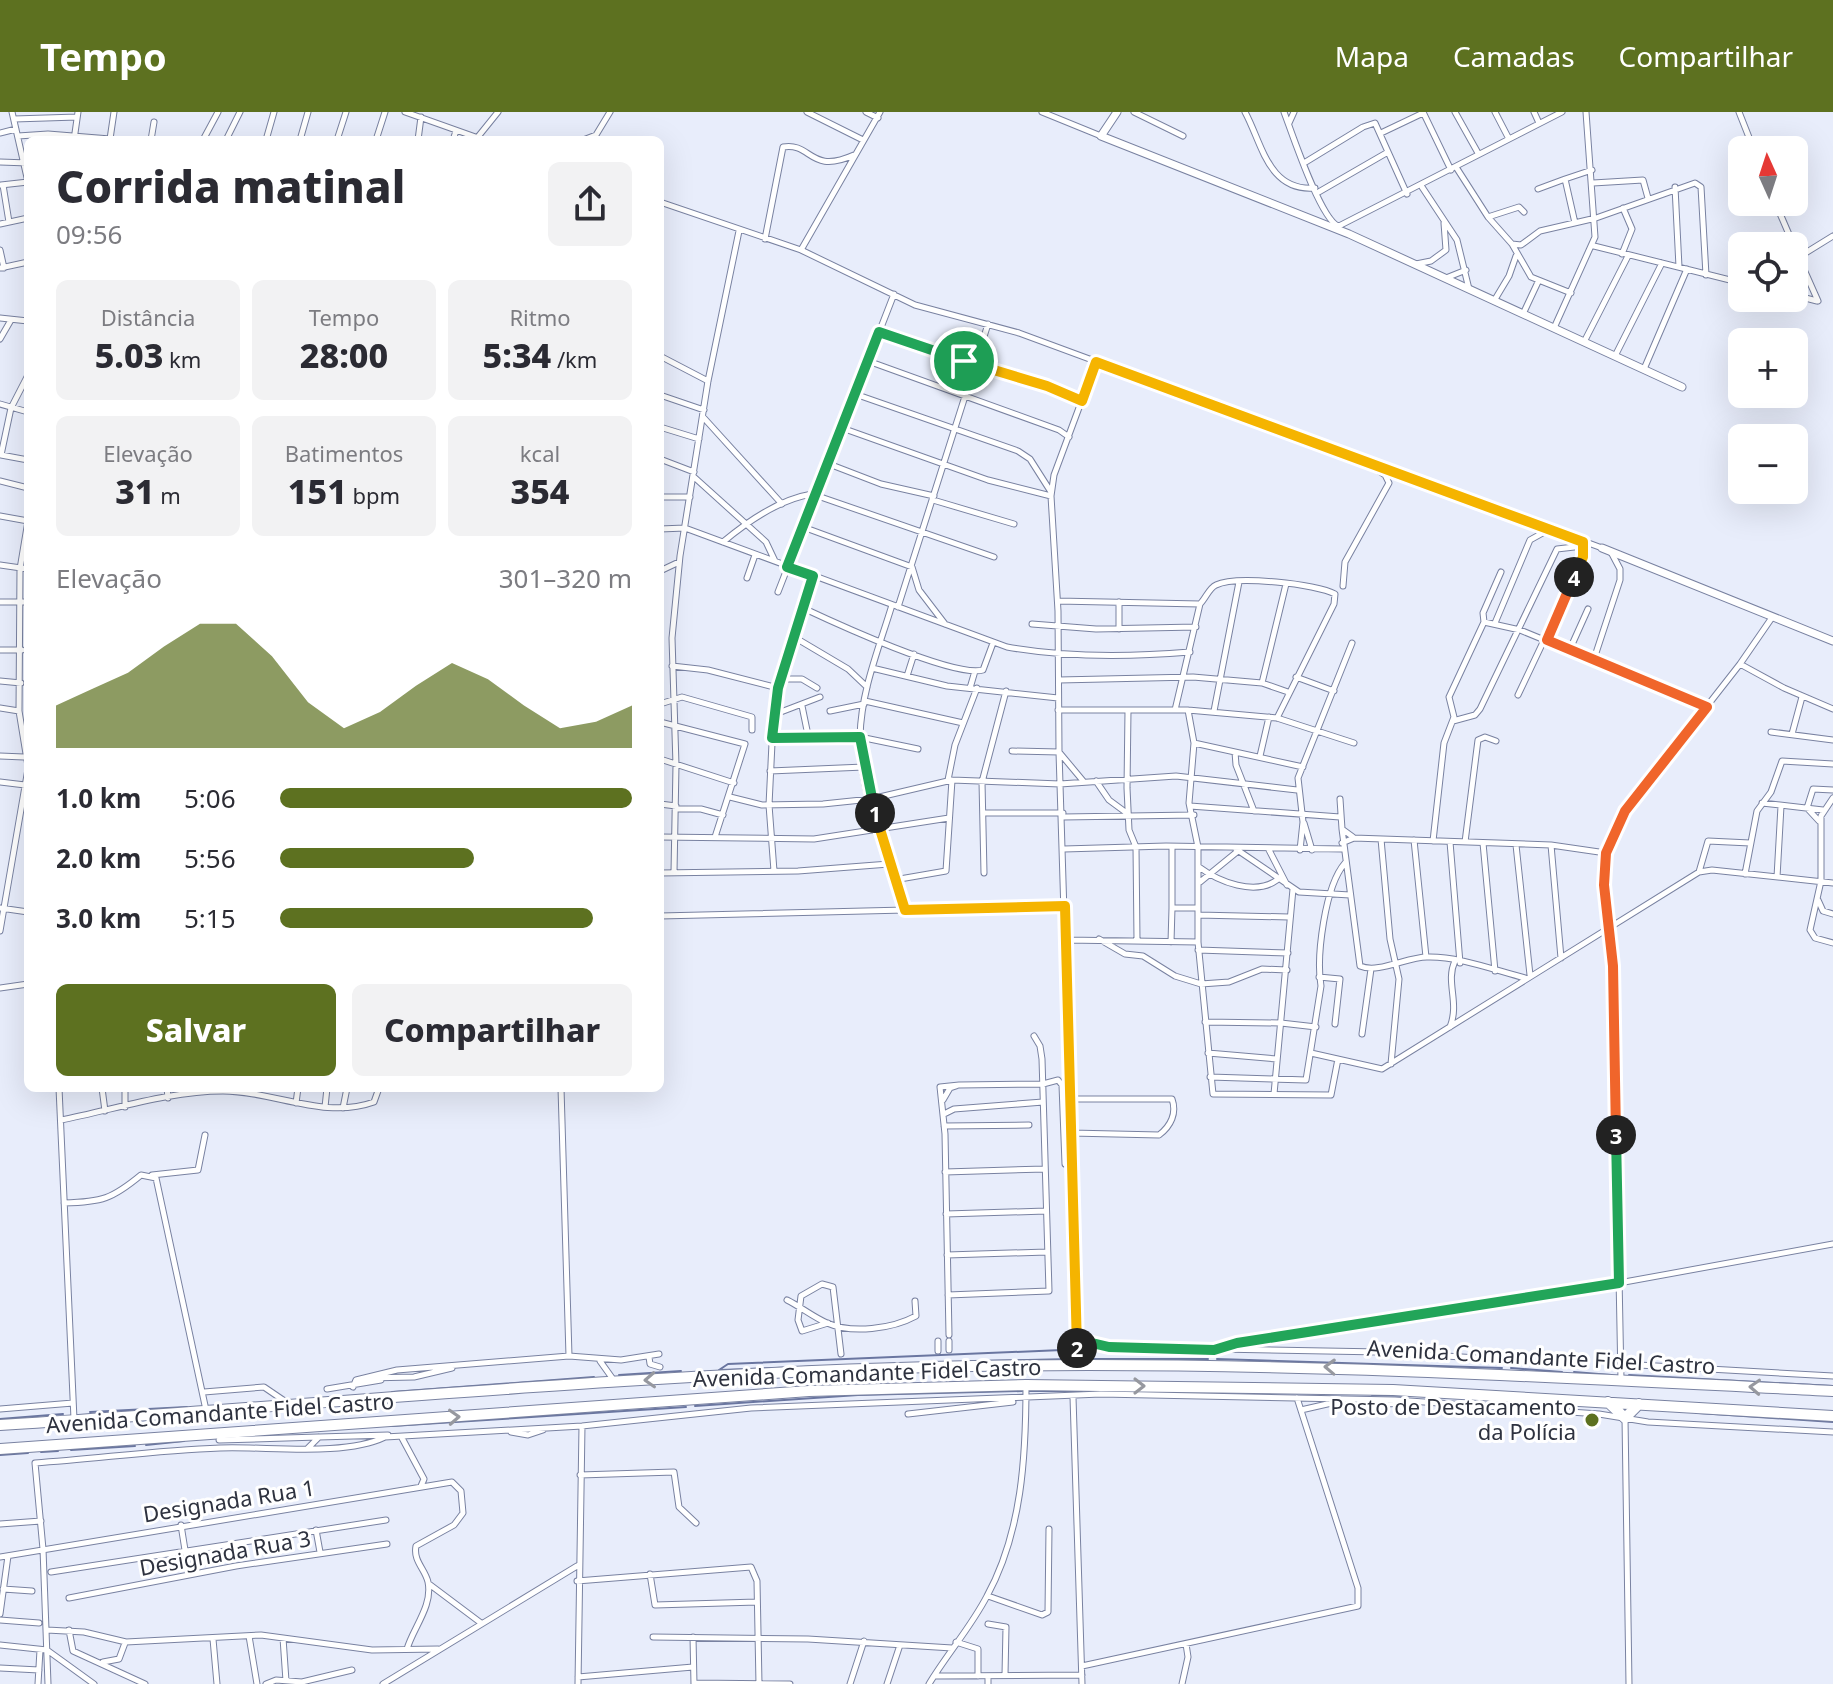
<!DOCTYPE html>
<html lang="pt">
<meta charset="utf-8">
<style>
body{margin:0;font-family:"Noto Sans",sans-serif;background:#f2f2f3;color:#2b2b33;height:100vh;display:flex;flex-direction:column;font-size:30px;white-space:nowrap}
*{box-sizing:border-box;margin:0}
p{font-size:26px;color:#7c7c81}
.icon{flex:none;width:44px;height:44px;fill:none;stroke:currentColor;stroke-width:2;stroke-linecap:round;stroke-linejoin:round}
.map{position:relative;flex:1;overflow:hidden}
.side{position:absolute;left:24px;top:24px;width:640px;height:956px;display:flex;flex-direction:column;background:#fff;border-radius:12px;box-shadow:0 8px 32px #0002}
.side>*{flex:none}
.needle{width:52px;rotate:357deg}
.fabs{position:absolute;left:1728px;top:24px;display:grid;gap:16px}
.fabs a{display:grid;place-items:center;width:80px;height:80px;border-radius:12px;background:#fff;box-shadow:0 8px 32px #0002;font-size:40px}
.pin{position:absolute;display:grid;place-items:center;width:68px;height:68px;color:#fff;margin:-34px;border:4px solid #fff;border-radius:50%;box-shadow:0 2px 8px #0007}
.km{position:absolute;width:40px;height:40px;margin:-20px;border-radius:50%;background:#222;color:#fff;font-size:22px;line-height:40px;text-align:center}
.round{display:grid;place-items:center;flex:none;width:84px;height:84px;border-radius:12px;background:#f2f2f3}
.headline{display:flex;align-items:center;justify-content:space-between;height:136px;padding:0 32px}
h1{font-size:44px;font-weight:800;line-height:60px}
.stats{display:grid;grid-template-columns:repeat(3,1fr);gap:12px;height:136px;padding:8px 32px}
.stats div{display:grid;align-content:center;border-radius:12px;background:#f2f2f3;text-align:center}
.stats b{font-size:34px;font-weight:800}
.stats small{font-size:22px;font-weight:400}
.stats p{font-size:22px}
.chart{height:224px;padding:16px 32px}
.chart p{display:flex;justify-content:space-between}
.chart svg{width:100%;height:144px;margin-top:8px;fill:#5d7120;opacity:.7}
.action{display:flex;gap:16px;margin-top:auto;padding:16px 32px}
.action a{flex:1;height:92px;border-radius:12px;background:#5d7120;color:#fff;font-size:32px;font-weight:800;line-height:92px;text-align:center}
.action a+a{background:#f2f2f3;color:#2b2b33}
ul{padding:0 32px;list-style:none;font-size:26px}
li{display:grid;grid-template-columns:128px 96px 1fr;align-items:center;height:60px}
li i{height:20px;border-radius:10px;background:#5d7120}
header{display:flex;align-items:center;gap:48px;box-sizing:border-box;height:112px;padding:0 40px;background:#5d7120;color:#fff}
header strong{font-size:38px}
nav{display:flex;gap:44px;margin-inline-start:auto;font-size:28px}
.map>svg:first-child{display:block}
</style>
<header>
<strong>Tempo</strong>
<nav><a>Mapa</a><a>Camadas</a><a>Compartilhar</a></nav>
</header>
<div class="map">
<svg width="1833" height="1572" viewBox="0 0 1833 1572">
<rect width="100%" height="100%" fill="#e8edfb"/>
<g fill="none" stroke-linecap="round" stroke-linejoin="round">
<!-- stream -->
<path stroke="#6a76a0" stroke-width="2" d="M1086,1247h122
M1217,1247l285,9
M980,1249l93,-2
M1511,1256l51,4
M719,1258l9,-6 334,-14 7,2 2,7
M720,1258l193,-7
M1574,1260l37,3
M619,1263l62,-4
M1629,1263l204,11
M1029,1279h53
M392,1280l202,-15
M1372,1283l42,1
M695,1294l163,-11 164,-4
M90,1300l97,-5
M1699,1301l134,9
M0,1307l63,-5
M392,1314l294,-19
M146,1333l38,-4
M71,1338l64,-4
M41,1340l17,-1
M0,1343l28,-2"/>
<defs>
<path id="minor" d="M12,0l16,70
M405,0l79,28
M807,0l56,28
M866,0l12,6
M1042,0l59,24
M1134,0l49,24
M1245,0c17,31 23,80 70,76
M1284,0c8,21 36,106 54,114
M1423,0l28,58
M1455,0l23,41
M1495,0l14,27
M1534,0l5,11
M1739,0l15,38
M14,7l63,-2
M1289,11l5,-11
M0,21l16,-4
M1381,21l42,-20
M18,24l30,-2 62,5
M477,26l21,-26
M110,27l4,-27
M74,28l4,-28
M151,28l3,-18
M203,28l15,-28
M226,28l14,-28
M266,28l8,-28
M300,28l8,-28
M337,28l9,-28
M376,28l9,-28
M418,28l3,-23
M453,28l3,-9
M583,28l13,-5 14,-23
M0,50l28,1
M1304,51l59,-36 12,-4 32,71
M660,52v13
M1456,55l32,50 24,27 19,33 40,16
M1593,71l50,-3 5,18
M1,73l27,-3
M3,73l6,37
M1422,75l35,53 12,49
M1675,75l4,80
M1538,77l27,-10
M1317,81l71,-41
M660,90l141,48 114,55 104,28 583,215
M1775,90l19,44
M1488,105l31,-10 5,5
M1575,111l-10,-44 27,-9
M0,112l28,-6
M1335,116l227,-116
M765,127l18,-92c29,-5 26,28 71,8
M1512,132l9,1 19,-14 56,-13 99,-35 6,4 5,88
M1594,134l148,37
M1794,135l24,54
M0,138l4,18
M801,138l79,-138
M1622,142l10,-25 -9,-21
M1799,145l34,-21
M1416,152l15,-3 15,-11 -2,-27
M0,156l28,-6
M1446,166l20,-8
M1794,183l23,6
M1494,189l15,-25 7,-20
M1523,202l15,-32
M0,206l28,3
M1554,216l41,-91 -9,-125
M879,220l168,54 35,15
M0,227l11,-19
M1584,230l44,-86
M660,244l48,25
M1615,244l47,-93
M868,249l191,69 10,7
M1644,257l43,-100
M855,282l163,57 12,8 21,33
M660,283l44,15
M0,292l28,8
M703,305l79,87
M660,315l39,12
M842,316l146,52 63,16
M1,343l10,-47 17,-33
M1,343l27,5
M660,347l34,13
M829,352l52,20 53,12
M694,365l72,65 9,19
M0,369l28,7
M660,385h30
M933,388l81,24
M0,404l28,5 -8,48 -1,142 9,55
M803,415l109,40 7,23 26,34
M660,417l25,-1 322,119c61,11 122,10 183,5
M723,430c24,-20 57,-43 89,-48l182,63
M0,453l28,4
M660,459l19,-9
M747,466l8,-23
M1343,474l2,-24 44,-79 -4,-8 -19,-13
M778,480l116,-298
M1058,489l142,3 -25,106
M0,490h28
M1200,492c6,-6 9,-16 16,-19 20,-10 101,-1 119,9l-1,10 -57,114
M892,493c-13,43 -31,86 -32,132 -1,54 27,122 45,173
M898,495l90,-283
M803,496c32,15 151,70 180,62l10,-27
M1484,510l-1,-9 18,-41
M1495,511l35,-83 18,-10
M1032,512l64,5 100,-2
M1119,517v-27
M794,525l54,32 19,18
M1570,537l18,-40
M0,538h22
M1594,547l26,-79v-11l-9,-17
M1740,552l44,24 49,21
M672,554l36,4 70,18
M872,556l75,18 111,12
M907,564l7,-22
M1296,565l38,14
M781,567h21l15,9
M1059,568l134,-3 69,6 26,9
M0,569l21,2
M1262,571l24,-99
M970,576l5,-17
M1518,583l64,-135 1,-17
M865,589l98,22
M660,592l22,-7 70,20v13
M802,594l7,34
M0,596l19,3
M1058,598h130l89,8 77,25
M1188,598l6,33 -5,60 9,44v95l15,152 118,1 7,-36
M830,599l34,-7
M1128,599l-1,77 2,42 7,17 1,93
M1214,599l25,-129
M773,603l47,-18
M1453,609l22,-6 5,-6 77,-160 26,-3
M660,610l85,22 -30,93
M1771,620l62,8
M1792,622l10,-37
M772,626l88,-1 58,12
M1194,631l109,24
M1012,639l47,1 25,30
M1235,640l1,13 18,46
M0,644l24,1
M1260,644l9,-39
M660,647l74,24
M770,659l94,-4
M948,668l7,-35 22,-57
M1096,669l13,19 19,14
M0,670l25,3
M730,685l32,8 61,-1 48,-5 81,-19 108,4 116,-8 121,14
M1833,686l-12,18v65l-11,49 5,8 18,5
M1340,687l2,30 11,8
M1762,691l61,7
M660,692l16,2
M1190,694l150,11
M676,697h25l22,6
M983,701h80
M1063,705l131,-2
M1819,709l-12,-13 6,-19 20,1
M1304,711l8,27
M1342,717l18,137c18,8 47,-9 67,-9 31,-1 67,13 98,21
M660,725l154,2 135,-21
M1381,727l9,100 9,40 -8,85
M1414,728l12,117
M1433,729l11,-98 10,-26 -5,-20 35,-75 36,8 187,77
M1450,730l10,121
M1465,730l13,-102 7,-3 11,4
M1342,731l12,-5 197,7 55,8
M1483,731l12,128
M1516,733l14,130
M1551,733l10,113
M1172,735v61h26
M1064,737l102,-3 177,3
M1236,737l63,43 51,3
M1269,738l18,35
M1300,738l3,-28 -5,-44 54,-135
M1199,755c20,15 56,29 78,13
M774,759l-5,-66 5,-103 39,-126
M674,760l2,-107 -4,-127 8,-82 28,-175 31,-150
M1699,760l9,-31 42,2
M660,761l138,-2 91,-7
M984,761l-2,-91 24,-91
M1745,762l12,-63 14,-19 11,-31 51,3
M1777,765l4,-71
M894,768l52,-9 6,-91
M1200,770l38,-31
M1818,788l5,11 10,3
M0,796l28,4
M28,796v16
M1198,803l91,2
M660,804l405,-10
M0,819l28,-162
M1099,827l26,15 18,2 32,20 26,8 28,-2 33,-13 25,1
M1066,828l132,2
M1171,830l1,-34
M1198,838l90,3
M1319,865l21,2 -5,45
M0,876l28,-4
M1205,910l76,1 35,4
M1450,915c10,-25 -5,-45 5,-66
M1362,922l9,-65
M1208,941l69,6
M1311,941l71,16 317,-197 13,-2 121,13
M1210,965l96,3 15,-94c-5,-30 4,-100 24,-123
M59,976l15,331
M102,976l3,23
M125,976v19
M167,976l1,10
M561,976l8,268
M1274,982l19,-205
M1069,987h103c5,14 -1,27 -13,36l-88,-2
M943,988l7,-12 9,-3 84,-1 15,-4 4,5 3,79
M296,991l2,-15
M325,995l2,-19
M343,996l4,-20
M944,1002l10,-5 89,-7
M61,1008c52,-10 108,-29 162,-29 51,0 101,29 151,11l5,-14
M944,1014l85,-1
M945,1060l100,-3
M152,1063l46,-5 7,-35
M64,1091c38,-1 48,-4 77,-28l15,3 50,232
M946,1102l100,-3
M947,1143l100,-3
M948,1183l101,-4 -7,-232 -2,-13 -6,-10
M787,1188c14,7 26,17 40,23 25,11 65,6 89,-7l-1,-15
M828,1211l-26,8 -4,-11 3,-24 21,-12 11,3 8,67
M949,1223l-4,-201 -5,-47 19,-2
M938,1229v10
M949,1229v9
M1214,1238l8,-5 397,-62 214,-39
M1077,1241l15,-10 17,4 272,5 113,7
M649,1245l1,7 10,3
M600,1249l15,21
M1078,1252l-19,-612 -1,-141 -7,-115 3,-21 42,-113
M1621,1252l212,12
M367,1266l47,-1 38,-9
M1621,1268l-8,-414 -9,-81 2,-32 19,-42 115,-147 31,-45
M353,1275l3,-7 41,-10 172,-14 52,4 38,-6
M327,1277l54,-9
M204,1280l60,-5 22,15
M1073,1285l9,287
M1385,1292l22,-1
M0,1297l73,-6
M1301,1298l35,-8
M908,1302l105,-12
M1625,1306l4,266
M511,1320l17,3 15,-5
M402,1326l22,41 -3,7
M219,1328l99,-3
M308,1336l11,-11 69,-2
M580,1363l94,-3 5,35 17,16
M0,1412l41,-3
M181,1413l8,50
M316,1418l4,22
M0,1445l452,-75 9,9 2,22 -9,12 -38,21c-3,15 9,23 12,36 5,24 -15,46 -21,67
M51,1460l335,-52
M650,1462l5,31 102,-3
M577,1469l174,-14 6,14 2,103
M429,1472l52,39
M3,1477l29,2
M988,1484l54,19 6,-3 1,-83
M69,1486l167,-32 151,-22
M0,1502l8,-58
M0,1508l39,3
M988,1512l18,3 -1,48
M47,1518l37,2 42,10 135,-7 111,15 66,-1
M69,1518l4,21 72,33
M249,1524l8,48
M653,1525l155,2 144,9
M693,1525l1,47
M283,1526l3,43
M213,1527l4,45
M956,1530l22,7v27
M0,1533l47,5 47,34
M103,1550l16,-3 6,-16
M1082,1554l276,-60v-18l-61,-190
M0,1556l39,2
M935,1564l147,-1
M988,1564v8
M578,1565l115,-10
M694,1571l96,1
M38,1572l2,-34
M48,1572l-5,-135 -8,-86c61,-4 123,-13 185,-15 47,-2 123,9 165,-11l197,-11 169,-18 350,-14 294,6 204,14 49,8 185,10
M266,1572l10,-4 26,2 50,-12
M383,1572l194,-118
M578,1572l4,-258
M850,1572l14,-43
M887,1572l13,-39
M929,1572c18,-30 42,-57 58,-88 35,-64 39,-140 39,-211
M1182,1572l6,-27 -2,-13"/>
<path id="tertiary" d="M1117,0l-16,24 248,98 333,153
M1602,436l231,93"/>
<path id="motorway" d="M1608,1290l17,16 14,-14
M0,1313c310,-19 619,-50 930,-58 301,-8 602,9 903,24
M0,1337l809,-58 217,-6 367,5 440,26"/>
</defs>
<!-- minor casing -->
<use href="#minor" stroke="#7982a1" stroke-width="7"/>
<!-- tertiary casing -->
<use href="#tertiary" stroke="#7982a1" stroke-width="9"/>
<!-- motorway casing -->
<use href="#motorway" stroke="#7982a1" stroke-width="12"/>
<!-- minor -->
<use href="#minor" stroke="#fff" stroke-width="5"/>
<!-- tertiary -->
<use href="#tertiary" stroke="#fff" stroke-width="7"/>
<!-- motorway -->
<use href="#motorway" stroke="#fff" stroke-width="10"/>
</g>
<!-- one-way arrows -->
<defs><path id="oneway-chevron" d="M-2-3.5L2.5 0L-2 3.5" fill="none" stroke-width="1.6" stroke-linecap="round" stroke-linejoin="round" transform="scale(2)"/></defs>
<g stroke="#96989f">
<use href="#oneway-chevron" transform="translate(1330 1255) rotate(-178)"/>
<use href="#oneway-chevron" transform="translate(650 1268) rotate(177)"/>
<use href="#oneway-chevron" transform="translate(1139 1274)"/>
<use href="#oneway-chevron" transform="translate(1755 1275) rotate(-177)"/>
<use href="#oneway-chevron" transform="translate(454 1305) rotate(-3)"/>
</g>
<g fill="none" stroke-linecap="round" stroke-linejoin="round">
<defs>
<path id="split-1" d="M875,701l-15,-76 -88,1 6,-50 35,-112 -26,-9 92,-235 85,29"/>
<path id="split-2" d="M875,701l30,97 160,-4 12,442"/>
<path id="split-3" d="M1077,1236v5l15,-10 17,4 105,3 23,-7 382,-60 -3,-148"/>
<path id="split-4" d="M1574,465l-27,63 160,67 -82,104 -19,42 -2,32 9,81 3,169"/>
<path id="split-5" d="M964,249l83,25 35,15 14,-39 487,180v15l-9,20"/>
</defs>
<!-- split-1 casing -->
<use href="#split-1" stroke="#fff" stroke-width="16"/>
<!-- split-2 casing -->
<use href="#split-2" stroke="#fff" stroke-width="16"/>
<!-- split-3 casing -->
<use href="#split-3" stroke="#fff" stroke-width="16"/>
<!-- split-4 casing -->
<use href="#split-4" stroke="#fff" stroke-width="16"/>
<!-- split-5 casing -->
<use href="#split-5" stroke="#fff" stroke-width="16"/>
<!-- split-1 -->
<use href="#split-1" stroke="#22a559" stroke-width="10"/>
<!-- split-2 -->
<use href="#split-2" stroke="#f5b400" stroke-width="10"/>
<!-- split-3 -->
<use href="#split-3" stroke="#22a559" stroke-width="10"/>
<!-- split-4 -->
<use href="#split-4" stroke="#f0652b" stroke-width="10"/>
<!-- split-5 -->
<use href="#split-5" stroke="#f5b400" stroke-width="10"/>
</g>
<!-- markers -->
<circle fill="#5d7120" stroke="#fff" stroke-width="3" cx="1592" cy="1308" r="8"/>
<g text-anchor="middle" stroke-width="6" stroke-linejoin="round" paint-order="stroke">
<!-- street labels -->
<g font-size="22" fill="#2e323f" stroke="#fff">
<text transform="translate(1541 1245) rotate(3)" y="8">Avenida Comandante Fidel Castro</text>
<text transform="translate(867 1261) rotate(-2)" y="8">Avenida Comandante Fidel Castro</text>
<text transform="translate(220 1301) rotate(-4)" y="8">Avenida Comandante Fidel Castro</text>
<text transform="translate(229 1389) rotate(-9)" y="8">Designada Rua 1</text>
<text transform="translate(225 1441) rotate(-10)" y="8">Designada Rua 3</text>
</g>
<!-- poi labels -->
<g font-size="22" fill="#2e323f" stroke="#fff" text-anchor="end">
<text x="1576" y="1303">Posto de Destacamento<tspan x="1576" dy="25">da Polícia</tspan></text>
</g>
</g>
</svg>
<div class="fabs">
<a><svg class="needle" viewBox="-14 -14 28 28"><path d="M0-13l5 13h-10z" fill="#e53935"/><path d="M0 13l5-13h-10z" fill="#7c7c81"/></svg></a>
<a><svg class="icon" aria-label="locate" viewBox="0 0 24 24"><circle cx="12" cy="12" r="6"/><path d="M12 2v4M12 18v4M2 12h4M18 12h4"/></svg></a>
<a>+</a>
<a>−</a>
</div>
<div class="pin" style="left:964px;top:249px;background:#1e9e55"><svg class="icon" aria-label="arrive" viewBox="0 0 24 24"><path d="M6 21V4h12l-3 4 3 4H6"/></svg></div>
<b class="km" style="left:875px;top:701px">1</b>
<b class="km" style="left:1077px;top:1236px">2</b>
<b class="km" style="left:1616px;top:1023px">3</b>
<b class="km" style="left:1574px;top:465px">4</b>
<section class="side">
<div class="headline"><div><h1>Corrida matinal</h1><p>09:56</p></div><a class="round"><svg class="icon" aria-label="share" viewBox="0 0 24 24"><path d="M12 15V3M7 8l5-5 5 5M5 13v7h14v-7"/></svg></a></div>
<div class="stats">
<div><p>Distância</p><b>5.03<small> km</small></b></div>
<div><p>Tempo</p><b>28:00</b></div>
<div><p>Ritmo</p><b>5:34<small> /km</small></b></div>
</div>
<div class="stats">
<div><p>Elevação</p><b>31<small> m</small></b></div>
<div><p>Batimentos</p><b>151<small> bpm</small></b></div>
<div><p>kcal</p><b>354</b></div>
</div>
<div class="chart"><p><span>Elevação</span>301–320 m</p>
<svg viewBox="0 0 160 44" preserveAspectRatio="none"><path d="M0 44V31L10 26L20 21L30 13L40 6L50 6L60 16L70 30L80 38L90 33L100 25L110 18L120 23L130 31L140 38L150 36L160 31V44z"/></svg>
</div>
<ul>
<li><b>1.0 km</b>5:06<i style="width:100%"></i></li>
<li><b>2.0 km</b>5:56<i style="width:55%"></i></li>
<li><b>3.0 km</b>5:15<i style="width:89%"></i></li>
</ul>
<div class="action"><a>Salvar</a><a>Compartilhar</a></div>
</section>
</div>
